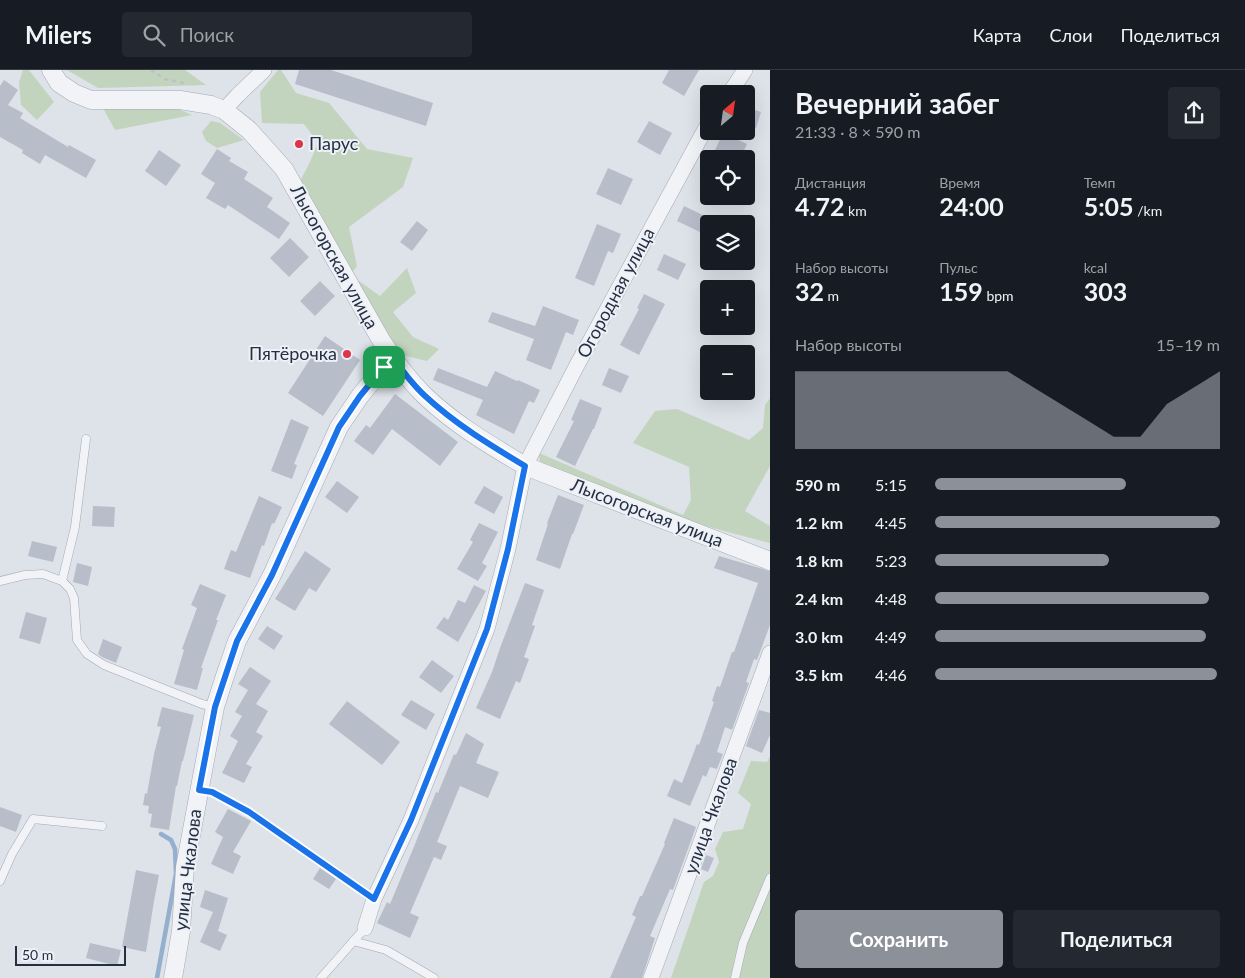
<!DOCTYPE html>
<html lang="ru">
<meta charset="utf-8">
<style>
body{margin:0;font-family:Lato,sans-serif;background:#242831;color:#f1f3f6;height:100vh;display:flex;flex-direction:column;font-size:19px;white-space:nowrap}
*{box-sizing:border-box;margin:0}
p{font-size:16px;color:#9ea1a6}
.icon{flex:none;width:28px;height:28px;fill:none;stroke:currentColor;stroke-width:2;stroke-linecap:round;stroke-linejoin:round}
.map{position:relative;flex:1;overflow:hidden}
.drawer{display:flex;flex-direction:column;background:#171b24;width:475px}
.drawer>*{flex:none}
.needle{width:32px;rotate:29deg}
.fabs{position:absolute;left:700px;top:15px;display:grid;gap:10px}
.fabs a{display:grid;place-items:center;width:55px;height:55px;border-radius:5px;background:#171b24;box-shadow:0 5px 20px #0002;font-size:25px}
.scale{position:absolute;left:15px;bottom:12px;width:111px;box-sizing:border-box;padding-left:5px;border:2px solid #252f42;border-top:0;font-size:14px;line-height:18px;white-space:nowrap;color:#252f42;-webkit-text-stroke:4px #edf1f7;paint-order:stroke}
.pin{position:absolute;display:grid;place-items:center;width:42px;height:42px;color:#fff;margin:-21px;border-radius:10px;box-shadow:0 2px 8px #0006}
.round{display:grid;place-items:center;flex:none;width:52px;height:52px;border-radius:5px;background:#242831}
.summary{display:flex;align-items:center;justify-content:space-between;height:85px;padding:0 25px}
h1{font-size:28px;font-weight:700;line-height:38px}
.metrics{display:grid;grid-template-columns:repeat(3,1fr);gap:8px;height:85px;padding:5px 25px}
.metrics div{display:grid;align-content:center}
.metrics b{font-size:25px;font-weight:700}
.metrics small{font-size:14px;font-weight:400}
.metrics p{font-size:14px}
.chart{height:140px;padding:10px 25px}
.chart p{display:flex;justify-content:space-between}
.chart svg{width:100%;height:90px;margin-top:5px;fill:#8c9099;opacity:.7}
.cta{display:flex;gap:10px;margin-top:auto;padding:10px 25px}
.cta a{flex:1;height:58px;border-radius:5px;background:#8c9099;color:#fff;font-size:20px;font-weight:700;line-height:58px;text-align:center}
.cta a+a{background:#242831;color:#f1f3f6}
ul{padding:0 25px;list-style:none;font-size:16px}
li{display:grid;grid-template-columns:80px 60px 1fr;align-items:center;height:38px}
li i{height:12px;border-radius:6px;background:#8c9099}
header{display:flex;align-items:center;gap:30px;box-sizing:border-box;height:70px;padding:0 25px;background:#171b24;border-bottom:1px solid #363941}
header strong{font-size:24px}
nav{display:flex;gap:28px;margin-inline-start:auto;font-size:18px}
.search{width:350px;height:45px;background:#242831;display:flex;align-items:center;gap:12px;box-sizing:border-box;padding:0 18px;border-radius:5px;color:#9ea1a6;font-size:19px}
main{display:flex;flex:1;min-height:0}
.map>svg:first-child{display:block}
</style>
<header>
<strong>Milers</strong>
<div class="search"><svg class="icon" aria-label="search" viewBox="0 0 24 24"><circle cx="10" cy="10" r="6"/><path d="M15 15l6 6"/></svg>Поиск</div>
<nav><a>Карта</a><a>Слои</a><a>Поделиться</a></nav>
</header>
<main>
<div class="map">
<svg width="770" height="908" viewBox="0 0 770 908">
<rect width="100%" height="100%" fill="#dee2e9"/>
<!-- green -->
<path fill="#c3d4be" d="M23,0h6l25,32 -17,18 -16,-15 -2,-23z
M67,0h118l21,15 -108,3z
M278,0h3l15,23 33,10 38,46 46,9 -10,29 -54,40 8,39 -6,8 -53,-89 11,-21 9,-21 -14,-19 -42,-1 -2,-31z
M102,36h69l21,9 -77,15z
M211,51l9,2 24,17 -27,8 -11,-7 -4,-9z
M407,198l9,25 -23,19 20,25 26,12 -12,12 -29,-7 -43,-66 4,-7 21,15z
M770,328v68l-25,45 25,15v17l-91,-24 -139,-55 -1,-11 144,62 8,-15 -2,-33 -56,-24 22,-32 22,-2 72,31 14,-12 2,-23z
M770,686v222h-99l33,-96 9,-6 6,-14 -4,-13 8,-17 20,-3 8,-25 -13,-11 13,-32 16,1z"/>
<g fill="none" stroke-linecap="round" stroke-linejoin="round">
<!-- stream -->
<path stroke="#95afce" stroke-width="4.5" d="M157,908l19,-104 -1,-25 -4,-9 -10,-6"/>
</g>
<!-- building -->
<path fill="#b7beca" d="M299,0h32l102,33 -7,23 -131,-42z
M669,0h30l-15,26 -22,-13z
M4,10l14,10 -10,15 15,8 -3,5 48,29 1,-2 27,15 -10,18 -41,-23 -5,9 -18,-11 1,-3 -23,-13v-51z
M746,37l15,5 -5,16 -10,-4z
M649,51l23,12 -12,22 -23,-13z
M723,63l24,11 -7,15h-29z
M217,79l14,9 -2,3 19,11 -4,7 29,19 -6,9 23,16 -11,16 -51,-34 -3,4 -19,-11 9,-15 -14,-9z
M159,80l22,15 -15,21 -21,-15z
M608,98l25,11 -12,26 -25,-11z
M684,136l25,12 -7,15 -25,-12z
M417,151l11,9 -16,21 -12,-9z
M597,154l24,10 -8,19 -5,-2 -14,35 -19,-8z
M290,168l19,19 -20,20 -19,-19z
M664,184l22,10 -8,16 -21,-10z
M320,211l15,15 -20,20 -15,-15z
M644,224l21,10 -26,51 -19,-10 19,-36 -2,-1z
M543,236l36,14 -6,15 -7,-3 -15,38 -25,-10 8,-21 -46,-17 4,-10 43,14z
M325,266l35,24 -37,56 -35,-23z
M438,298l49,19 8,-16 22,10 1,-1 22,10 -6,13 -5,-2 -15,33 -38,-19 7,-15 -50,-20z
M609,298l20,8 -8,17 -19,-8z
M395,324l63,48 -18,24 -48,-37 -19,26 -19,-14 12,-16 4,3z
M580,329l22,9 -8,21h-1l-18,37 -19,-9 18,-36 -3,-1z
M291,349l18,8 -15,37 3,1 -5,14 -21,-8z
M337,411l22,16 -12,16 -22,-16z
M484,416l19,11 -9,17 -20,-11z
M558,425l26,10 -11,29h-1l-12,35 -24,-9 12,-36 -1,-1z
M259,426l23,11 -8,17 -2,-1 -8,23 -2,-1 -12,33 -26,-9 7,-19 5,2z
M93,436l22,1 -1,20 -22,-1z
M479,453l19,9 -16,31 5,3 -9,15 -21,-12 16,-27 -3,-2z
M32,471l25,6 -4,15 -25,-6z
M305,481l26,18 -15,23 -7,-4 -14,23 -20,-12z
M719,486l51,15v54l-13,35 -3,-1 -8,23 3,1 -17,47 -7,-3 -8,25 6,2 -6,15 -7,-2 -4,10 -3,-2 -13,31 -23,-10 7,-17 8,4 15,-39 2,1 15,-43 -2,-1 5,-15 3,1 12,-35h2l24,-69 -44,-15z
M77,493l15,4 -4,19 -15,-4z
M525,513l19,7 -12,35 3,1 -11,31 5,2 -9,24 -4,-2 -16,38 -24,-11 16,-36 8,-24z
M200,514l26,11 -10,25h2l-17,48h2l-6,22 -23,-6 10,-34 -2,-1 15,-41 -6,-3z
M474,515l12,6 -28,51 -22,-14 8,-11 4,3 10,-20 7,3z
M26,542l21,6 -7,26 -21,-6z
M267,556l16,10 -9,14 -16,-11z
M103,569l19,8 -6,16 -14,-6 -4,-3z
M432,590l22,16 -13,17 -22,-16z
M250,597l21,14 -15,23 12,7 -12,21 7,4 -17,28 6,3 -8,16 -22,-10 16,-32 -8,-5 12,-20 -7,-4 13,-22 -10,-6z
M411,630l24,14 -9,16 -25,-15z
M347,631l53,41 -18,23 -53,-41z
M162,637l32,8 -11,46h-1l-5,25h-1l-7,44 -19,-3 2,-13 -4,-1 1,-7 -6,-1 2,-12 2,1 7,-40 7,-27 -4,-1z
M759,640l11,3v22l-8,18 -16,-7z
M466,663l18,11 -8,19 23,9 -11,26 -28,-12 -23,56 10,4 -6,14 -7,-3 -24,56 9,4 -9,21 -33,-15 10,-21 3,2 23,-55 23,-57 2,1 16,-39 2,1z
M0,737l22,8 -6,17 -16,-6z
M228,739l23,12 -18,31 8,4 -8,18 -22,-10 12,-27 -8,-5z
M674,748l22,9 -23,63 -3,-1 -20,47 5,2 -13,40h-32l26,-61 -4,-2 8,-19h2l23,-52 -1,-1z
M706,785l8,3 -6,14 -7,-3z
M320,798l16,11 -7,10 -16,-10z
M136,800l23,5 -5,26 -8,51 -24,-5z
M205,820l23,8 -10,33 9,4 -7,16 -20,-9 13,-30 -13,-5z
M90,873l31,7 -4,16 -31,-8z"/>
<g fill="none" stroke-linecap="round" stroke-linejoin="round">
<defs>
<path id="service" d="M0,511l25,-6 18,-1 19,7 8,8 4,9 3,42 10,14 17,11 98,39 13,3
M62,511l13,-54 11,-88
M199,720l13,2 37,20 125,87
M0,811l12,-27 21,-35 69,7
M353,871l33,9 48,28
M321,908l44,-50
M735,908l8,-35 27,-65"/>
<path id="minor" d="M729,24l16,-24
M224,40l14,-15 26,-25
M365,858l9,-29 37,-79 76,-191 21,-80 17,-83 51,-99 133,-245
M651,908l119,-325"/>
<path id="tertiary" d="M51,0l8,13 15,10 17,7h89l31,5 13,5 25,20 35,39 97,171c12,19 27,39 43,55 30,29 66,50 101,71l245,95
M173,908l8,-47 4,-64 30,-160 9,-28 13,-38 35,-66 67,-148 21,-31 32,-39"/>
</defs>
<!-- service casing -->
<use href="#service" stroke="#a3a9b4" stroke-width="9"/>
<!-- minor casing -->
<use href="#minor" stroke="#a3a9b4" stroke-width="16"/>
<!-- tertiary casing -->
<use href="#tertiary" stroke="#a3a9b4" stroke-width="19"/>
<!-- path -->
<path stroke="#bcc0c8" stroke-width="2.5" stroke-dasharray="4 4" stroke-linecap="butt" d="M151,0l14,9 19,4"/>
<!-- service -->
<use href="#service" stroke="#f1f3f7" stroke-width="8"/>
<!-- minor -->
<use href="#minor" stroke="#f1f3f7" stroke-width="15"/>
<!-- tertiary -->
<use href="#tertiary" stroke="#f1f3f7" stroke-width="18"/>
</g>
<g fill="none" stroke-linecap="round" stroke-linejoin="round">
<defs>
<path id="route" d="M392,287c10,13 20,27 32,38 31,29 66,50 101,71l-17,83 -21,80 -76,191 -37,79 -125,-87 -37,-20 -13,-2 16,-83 22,-66 35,-66 67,-148 21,-31z"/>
</defs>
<!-- route casing -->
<use href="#route" stroke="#fff" stroke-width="10"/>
<!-- route -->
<use href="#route" stroke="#1a73e8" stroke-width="6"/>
</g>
<!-- markers -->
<g fill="#dd344b" stroke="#edf1f7" stroke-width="2">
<circle cx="299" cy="74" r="5"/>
<circle cx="347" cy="284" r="5"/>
</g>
<g text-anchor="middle" stroke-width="4" stroke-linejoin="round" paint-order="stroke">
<!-- poi labels -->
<g font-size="18" fill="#252f42" stroke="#edf1f7" text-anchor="start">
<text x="309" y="80">Парус</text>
<text x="337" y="290" text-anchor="end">Пятёрочка</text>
</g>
<!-- street labels -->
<g font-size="18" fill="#252f42" stroke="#edf1f7">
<text transform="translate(334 187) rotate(61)" y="6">Лысогорская улица</text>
<text transform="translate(616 223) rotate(-62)" y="6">Огородная улица</text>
<text transform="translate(647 443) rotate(21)" y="6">Лысогорская улица</text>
<text transform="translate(711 746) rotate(-70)" y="6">улица Чкалова</text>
<text transform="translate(188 800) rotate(-83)" y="6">улица Чкалова</text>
</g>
</g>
</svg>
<div class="fabs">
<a><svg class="needle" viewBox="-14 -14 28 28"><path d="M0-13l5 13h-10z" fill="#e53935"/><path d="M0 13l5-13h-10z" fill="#9ea1a6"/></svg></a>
<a><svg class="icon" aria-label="locate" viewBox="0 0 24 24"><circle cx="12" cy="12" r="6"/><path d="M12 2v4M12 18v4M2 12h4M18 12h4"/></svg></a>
<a><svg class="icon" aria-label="layers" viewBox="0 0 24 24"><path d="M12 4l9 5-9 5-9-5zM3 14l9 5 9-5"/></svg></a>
<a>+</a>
<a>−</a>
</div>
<div class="scale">50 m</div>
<div class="pin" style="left:384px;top:297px;background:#1e9e55"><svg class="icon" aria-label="arrive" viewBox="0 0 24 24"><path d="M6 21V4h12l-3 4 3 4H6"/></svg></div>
</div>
<section class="drawer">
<div class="summary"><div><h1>Вечерний забег</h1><p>21:33 · 8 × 590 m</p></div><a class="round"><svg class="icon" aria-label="share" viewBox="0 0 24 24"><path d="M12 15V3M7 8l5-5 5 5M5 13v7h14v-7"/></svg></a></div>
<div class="metrics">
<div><p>Дистанция</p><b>4.72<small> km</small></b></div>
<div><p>Время</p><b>24:00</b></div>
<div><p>Темп</p><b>5:05<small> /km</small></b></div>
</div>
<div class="metrics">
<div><p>Набор высоты</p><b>32<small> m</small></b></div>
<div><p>Пульс</p><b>159<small> bpm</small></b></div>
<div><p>kcal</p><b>303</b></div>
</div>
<div class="chart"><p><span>Набор высоты</span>15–19 m</p>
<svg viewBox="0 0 160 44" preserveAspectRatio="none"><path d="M0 44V6L10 6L20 6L30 6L40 6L50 6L60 6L70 6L80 6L90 14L100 22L110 30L120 38L130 38L140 22L150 14L160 6V44z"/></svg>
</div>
<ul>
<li><b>590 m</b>5:15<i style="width:67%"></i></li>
<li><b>1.2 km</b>4:45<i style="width:100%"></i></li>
<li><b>1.8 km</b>5:23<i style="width:61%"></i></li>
<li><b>2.4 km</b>4:48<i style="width:96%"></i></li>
<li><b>3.0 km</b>4:49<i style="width:95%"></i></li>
<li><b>3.5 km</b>4:46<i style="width:99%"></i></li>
</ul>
<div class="cta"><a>Сохранить</a><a>Поделиться</a></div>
</section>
</main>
